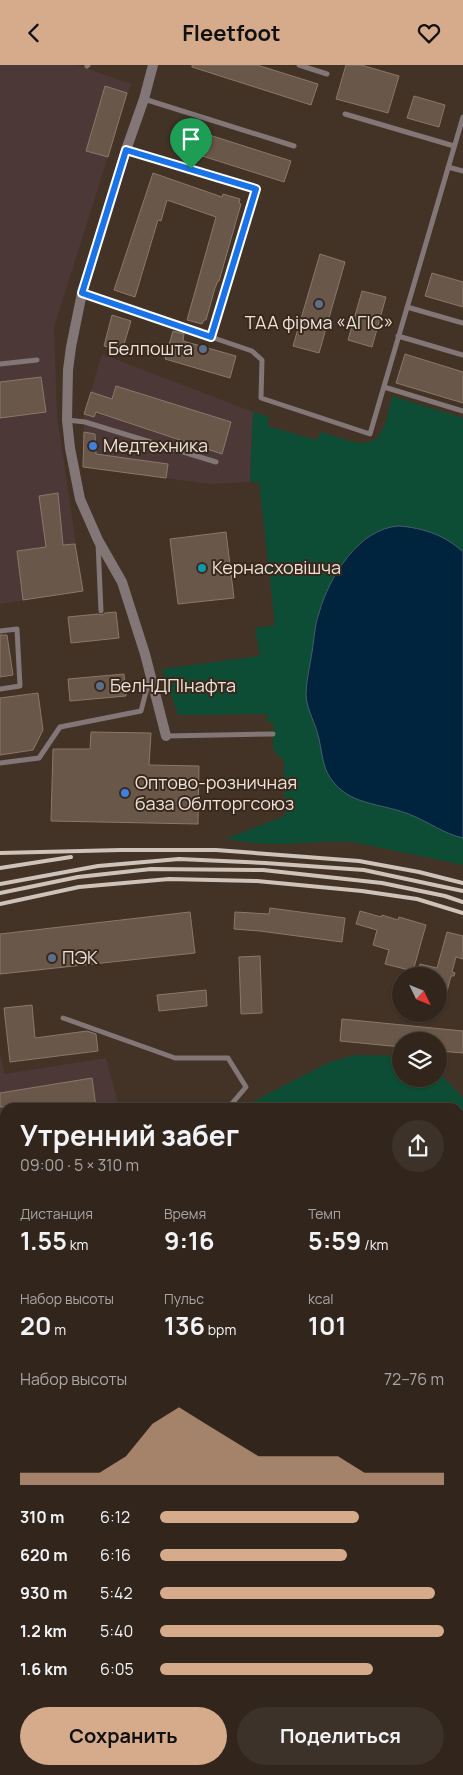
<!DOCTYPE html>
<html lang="ru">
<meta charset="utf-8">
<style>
body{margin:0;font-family:Manrope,sans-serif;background:#3d3229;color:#f1f3f6;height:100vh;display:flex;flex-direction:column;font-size:19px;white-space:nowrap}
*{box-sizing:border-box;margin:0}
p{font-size:16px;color:#a8a5a3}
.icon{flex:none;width:28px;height:28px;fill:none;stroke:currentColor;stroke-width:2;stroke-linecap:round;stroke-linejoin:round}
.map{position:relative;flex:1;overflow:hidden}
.drawer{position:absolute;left:0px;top:1038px;width:464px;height:672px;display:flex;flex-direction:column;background:#32261c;border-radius:15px 15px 0 0;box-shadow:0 1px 4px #0004,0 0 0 1px #4d433b}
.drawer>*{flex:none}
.needle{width:32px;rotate:133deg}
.buttons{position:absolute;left:392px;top:902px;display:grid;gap:10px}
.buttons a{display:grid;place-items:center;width:55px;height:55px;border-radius:50%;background:#32261c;box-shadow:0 1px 4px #0004,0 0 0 1px #4d433b;font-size:25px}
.pin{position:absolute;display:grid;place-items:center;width:42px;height:42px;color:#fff;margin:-51px -21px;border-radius:50% 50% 50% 0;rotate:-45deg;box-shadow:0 0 5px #0007}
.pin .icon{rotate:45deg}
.round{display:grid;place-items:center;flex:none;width:52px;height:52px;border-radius:26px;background:#3d3229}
.overview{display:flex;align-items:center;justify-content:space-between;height:85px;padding:0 20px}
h1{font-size:28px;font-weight:700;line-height:38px}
.metrics{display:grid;grid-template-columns:repeat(3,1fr);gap:8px;height:85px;padding:5px 20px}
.metrics div{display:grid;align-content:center}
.metrics b{font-size:25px;font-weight:700}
.metrics small{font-size:14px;font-weight:400}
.metrics p{font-size:14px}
.chart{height:140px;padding:10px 20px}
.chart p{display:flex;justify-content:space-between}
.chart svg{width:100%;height:90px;margin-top:5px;fill:#d6ab8b;opacity:.7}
.cta{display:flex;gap:10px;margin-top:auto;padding:10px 20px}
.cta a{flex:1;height:58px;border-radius:30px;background:#d6ab8b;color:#111;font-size:20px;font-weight:700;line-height:58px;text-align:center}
.cta a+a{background:#3d3229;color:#f1f3f6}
ul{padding:0 20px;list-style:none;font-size:16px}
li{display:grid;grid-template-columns:80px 60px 1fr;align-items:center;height:38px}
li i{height:12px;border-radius:6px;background:#d6ab8b}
header{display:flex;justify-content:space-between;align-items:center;height:65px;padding:0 20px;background:#d6ab8b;color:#111;font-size:22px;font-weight:700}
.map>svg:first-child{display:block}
</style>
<header><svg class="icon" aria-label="back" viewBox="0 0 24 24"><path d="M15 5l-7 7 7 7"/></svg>Fleetfoot<svg class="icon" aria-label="heart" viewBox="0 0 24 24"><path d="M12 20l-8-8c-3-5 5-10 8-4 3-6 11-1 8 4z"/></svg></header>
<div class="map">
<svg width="463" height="1710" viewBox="0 0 463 1710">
<rect width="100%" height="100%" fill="#423326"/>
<!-- industrial -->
<path fill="#4d3838" d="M0,0h77l54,19 -77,243 3,89 26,175 -83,13z
M102,289l151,58 -3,70 -40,2 -127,-17 1,-53z
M0,990l5,19 101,-16 13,49h-114v136l-5,3z"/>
<!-- green -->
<path fill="#0e4d35" d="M392,331l71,22v447l-110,-23c-28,-2 -55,2 -82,2 -16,0 -31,-3 -46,-5l60,-23 -1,-55 -11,-11v-28h-6v-8l-89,1 -16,-46 98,-13 -5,-28 20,-3 -16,-143h-9l3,-70 16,5 -2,9 50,14 4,-8c17,4 47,21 59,2 7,-10 9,-26 12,-38z
M355,990l46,1v23h38v-7l24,26v677h-441l-4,-5h441v-663h-206l-1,-5 78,-40z
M5,1207v481l-5,-6v-472z"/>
<!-- water -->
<path fill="#00243d" stroke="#475d6c" d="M399,461c24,2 46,9 64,26v286c-19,-4 -34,-16 -52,-23 -25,-11 -57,-9 -76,-31 -13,-14 -12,-28 -16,-45 -3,-15 -12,-28 -13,-44 0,-12 3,-25 5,-37 3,-15 3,-31 8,-45 10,-36 40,-85 80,-87z"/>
<!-- building -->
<path fill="#69584a" stroke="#8a786a" d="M192,0h65l61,19 -7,21 -119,-38z
M346,0h15l38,11 -11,37 -52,-14z
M105,21l22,7 -19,64 -22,-6z
M414,31l31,9 -6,22 -32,-9z
M181,61l110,35 -7,21 -110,-35z
M153,108l69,24 1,-3 17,5 -1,4 2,1 -22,77h-1l-3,7 -9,32h-2l-2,4 -15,-4 29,-103 -49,-17 -6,21 -3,-1 -23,77 -21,-7z
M320,189l25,8 -26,91 -26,-7z
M432,208l31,9v25l-38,-11z
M362,226l24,6 -14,50 -24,-7z
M112,250l19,6 -9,30 -18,-5z
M173,266l11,3 -1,7 53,15 -6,22 -65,-19z
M405,289l58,18v31l-67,-20z
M41,312l5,35 -46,6v-36z
M116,321l115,36 -9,32 -126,-42 -2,5 -10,-3 7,-22 21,7z
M84,367l11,2 1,20 72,10 -2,14 -83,-11z
M58,428l5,52 12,-1 8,47 -60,9 -6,-49 29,-4 -7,-51z
M226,467l8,66 -56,6 -8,-65z
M116,547l3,26 -48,5 -3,-26 30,-3 4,1 3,-2z
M0,570h7l6,40 -13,2z
M124,609l2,22 -56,5 -2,-22z
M38,628l5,37 -10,20 -33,5v-57z
M91,667l60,1 -2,32 50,1 -1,58 -147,-3 2,-72h37z
M270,843l75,10 -3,24 -82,-11 -26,-2 1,-17 34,2z
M360,846l21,6 1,-2 16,5 1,-3 27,8 -13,46 -28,-7 4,-14 -16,-5 4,-15 -21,-6z
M190,847l5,41 -195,21v-40z
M447,867l16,4v23l-7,-2 -4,15 3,1 -1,3h-3l-9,34 -3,-1v-33h-22l3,-12 17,4z
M260,891l2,57 -21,1 -2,-57z
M206,925l1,16 -48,5 -2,-16z
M32,940l3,33 52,-7 9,3 2,17 -88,11 -6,-54z
M342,954l121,12v22l-24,-2v-10h-38v6l-61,-6z
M92,1013l4,29h-96v-14z"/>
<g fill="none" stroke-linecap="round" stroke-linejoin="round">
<!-- service -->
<path stroke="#827677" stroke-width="5" d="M299,0l28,9
M87,1l1,-1
M144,34l150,47
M345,49l109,32
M126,85l130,39 -45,148
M448,102l15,4
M82,228l170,58 10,9 -1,38 109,36 93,-317
M407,242l56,16
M398,271l65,19
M0,299l37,-4
M384,322l79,24
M67,355l18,2 131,40
M98,478l3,68
M0,566l17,-2 3,57 -20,3
M166,671l107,-2
M0,698l39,-5 21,-31 81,-16 8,-31
M63,953l112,40h53l18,29 -17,20
M0,1196l5,-4
M0,1696l5,7
M7,1705l4,5"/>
<!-- minor -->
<path stroke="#827677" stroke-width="10" d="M153,0l-9,34 -18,51 -44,143 -11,54 -3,23 -1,50 3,28 10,51 18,41 24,42 23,72 21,82"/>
<!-- rail -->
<path stroke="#cec3ba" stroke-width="4" d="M0,788l121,-3h95l143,11 60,11 44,11
M0,803l71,-11
M0,819l98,-18 81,-7 86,4 99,7 99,21
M0,828l78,-16 73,-8 112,1 119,13 63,13 18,6
M0,839l79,-17 90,-8 88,2 105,10 55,8 46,14"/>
</g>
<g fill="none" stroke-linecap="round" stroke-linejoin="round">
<defs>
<path id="route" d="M126,85l130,39 -45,148 -129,-44z"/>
</defs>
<!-- route casing -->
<use href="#route" stroke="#fff" stroke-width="10"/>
<!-- route -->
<use href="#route" stroke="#1a73e8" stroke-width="6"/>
</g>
<!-- markers -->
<g fill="#5c6f8a" stroke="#38291c" stroke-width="2">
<circle cx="319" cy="239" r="5"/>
<circle cx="203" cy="284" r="5"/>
<circle cx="100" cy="621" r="5"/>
<circle cx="52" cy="893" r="5"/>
</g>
<g fill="#3f7fe0" stroke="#38291c" stroke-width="2">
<circle cx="93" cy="381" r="5"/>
<circle cx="125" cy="728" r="5"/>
</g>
<circle fill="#0f9aa8" stroke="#38291c" stroke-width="2" cx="202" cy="503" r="5"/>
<g text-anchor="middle" stroke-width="4" stroke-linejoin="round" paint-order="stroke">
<!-- poi labels -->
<g font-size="18" fill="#ede3db" stroke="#38291c" text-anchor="start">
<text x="319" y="264" text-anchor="middle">ТАА фірма «АГІС»</text>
<text x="193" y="290" text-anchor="end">Белпошта</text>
<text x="103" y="387">Медтехника</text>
<text x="212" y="509">Кернасховішча</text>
<text x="110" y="627">БелНДПІнафта</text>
<text x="135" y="724">Оптово-розничная<tspan x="135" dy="21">база Облторгсоюз</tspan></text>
<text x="62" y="899">ПЭК</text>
</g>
</g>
</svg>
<div class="buttons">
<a><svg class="needle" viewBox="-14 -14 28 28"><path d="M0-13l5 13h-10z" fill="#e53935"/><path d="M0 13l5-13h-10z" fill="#a8a5a3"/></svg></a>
<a><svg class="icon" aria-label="layers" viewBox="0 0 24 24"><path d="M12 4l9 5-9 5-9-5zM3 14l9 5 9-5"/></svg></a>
</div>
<div class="pin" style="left:191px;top:104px;background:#1e9e55"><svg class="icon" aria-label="arrive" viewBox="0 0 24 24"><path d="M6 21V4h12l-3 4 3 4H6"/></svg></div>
<section class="drawer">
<div class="overview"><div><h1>Утренний забег</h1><p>09:00 · 5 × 310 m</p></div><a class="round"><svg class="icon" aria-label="share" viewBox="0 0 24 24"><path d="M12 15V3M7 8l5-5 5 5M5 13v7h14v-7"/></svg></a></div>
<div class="metrics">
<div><p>Дистанция</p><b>1.55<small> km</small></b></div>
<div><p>Время</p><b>9:16</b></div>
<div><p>Темп</p><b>5:59<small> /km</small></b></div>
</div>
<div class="metrics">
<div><p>Набор высоты</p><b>20<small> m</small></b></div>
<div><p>Пульс</p><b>136<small> bpm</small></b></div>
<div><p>kcal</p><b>101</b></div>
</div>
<div class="chart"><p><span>Набор высоты</span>72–76 m</p>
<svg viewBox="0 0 160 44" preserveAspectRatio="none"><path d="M0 44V38L10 38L20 38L30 38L40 30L50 14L60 6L70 14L80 22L90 30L100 30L110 30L120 30L130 38L140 38L150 38L160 38V44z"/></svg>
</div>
<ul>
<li><b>310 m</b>6:12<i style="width:70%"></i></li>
<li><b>620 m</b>6:16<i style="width:66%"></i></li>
<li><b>930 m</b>5:42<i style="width:97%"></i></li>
<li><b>1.2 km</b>5:40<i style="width:100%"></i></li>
<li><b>1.6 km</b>6:05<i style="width:75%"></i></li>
</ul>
<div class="cta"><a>Сохранить</a><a>Поделиться</a></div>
</section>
</div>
